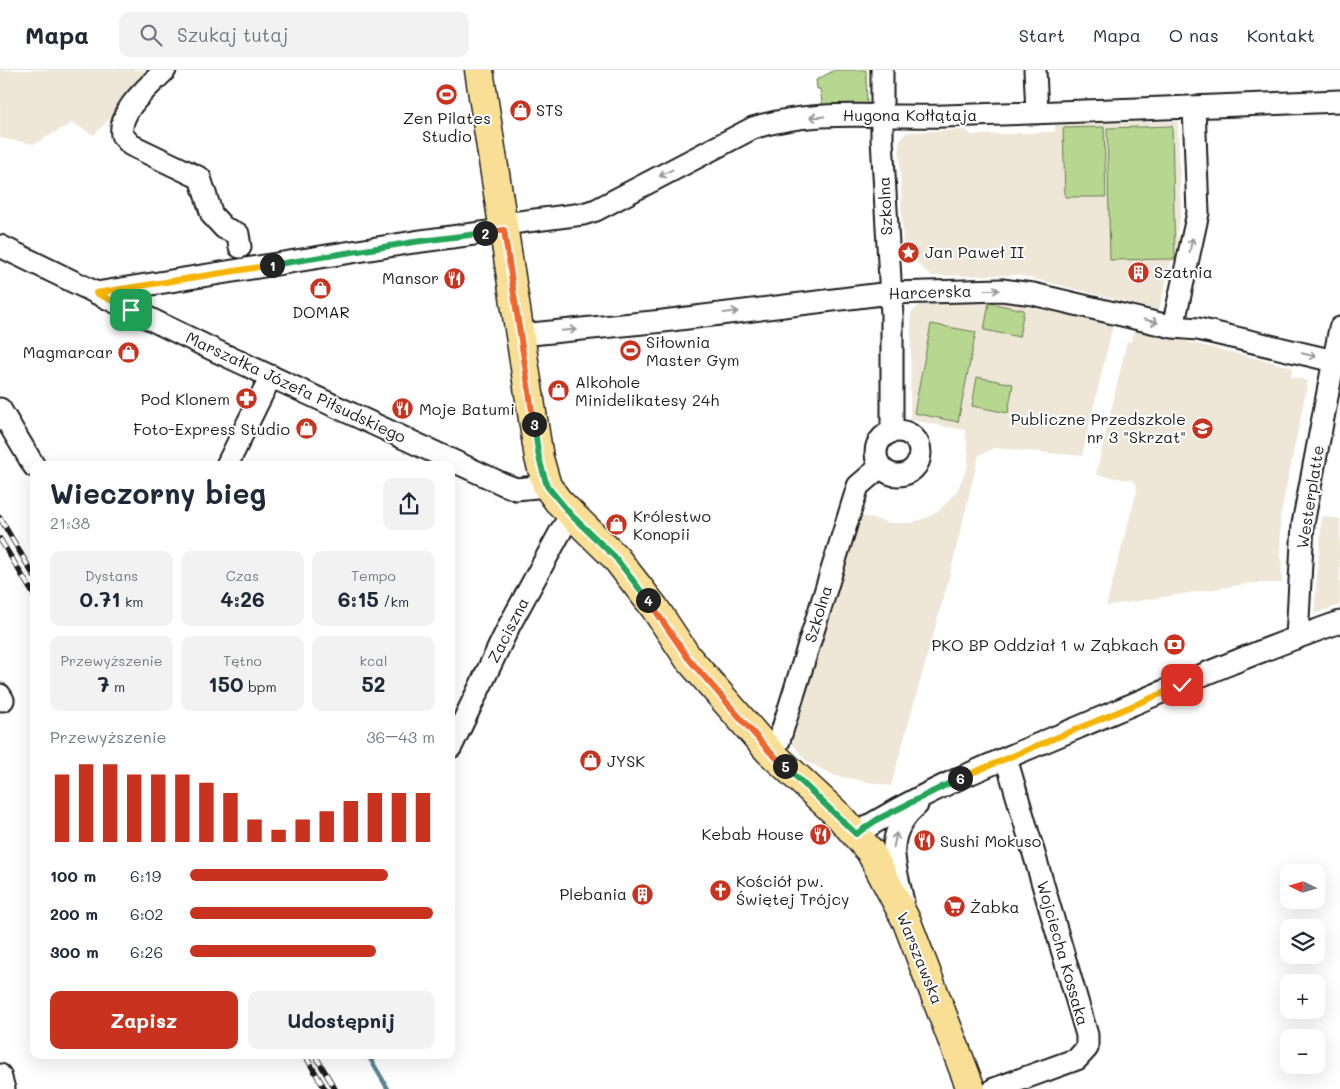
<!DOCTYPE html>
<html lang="pl">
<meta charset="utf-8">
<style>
body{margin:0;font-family:Mali,sans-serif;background:#f2f2f3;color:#1f2937;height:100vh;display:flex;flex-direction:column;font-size:19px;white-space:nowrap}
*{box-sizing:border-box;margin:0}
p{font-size:16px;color:#747a83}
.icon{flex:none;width:28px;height:28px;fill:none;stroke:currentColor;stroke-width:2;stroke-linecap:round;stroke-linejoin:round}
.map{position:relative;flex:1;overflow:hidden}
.details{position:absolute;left:30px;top:391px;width:425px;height:598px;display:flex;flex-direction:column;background:#fff;border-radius:10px;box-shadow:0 5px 20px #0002}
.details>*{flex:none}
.needle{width:32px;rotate:275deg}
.controls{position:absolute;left:1280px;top:794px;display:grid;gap:10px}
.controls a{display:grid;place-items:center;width:45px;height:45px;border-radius:10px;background:#fff;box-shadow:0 5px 20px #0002;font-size:25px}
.pin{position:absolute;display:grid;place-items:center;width:42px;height:42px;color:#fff;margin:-21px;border-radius:10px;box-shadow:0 2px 8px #0006}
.km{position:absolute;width:25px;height:25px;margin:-12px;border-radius:50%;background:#222;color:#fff;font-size:14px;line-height:25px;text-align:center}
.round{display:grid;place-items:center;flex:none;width:52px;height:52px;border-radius:10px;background:#f2f2f3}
.headline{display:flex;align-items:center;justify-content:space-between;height:85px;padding:0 20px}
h1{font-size:28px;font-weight:700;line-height:38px}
.metrics{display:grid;grid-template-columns:repeat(3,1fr);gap:8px;height:85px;padding:5px 20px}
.metrics div{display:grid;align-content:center;border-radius:10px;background:#f2f2f3;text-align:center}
.metrics b{font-size:21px;font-weight:700}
.metrics small{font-size:14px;font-weight:400}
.metrics p{font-size:14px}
.chart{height:140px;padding:10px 20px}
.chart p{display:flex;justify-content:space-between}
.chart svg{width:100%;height:90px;margin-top:5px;stroke:#c8321e;stroke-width:6}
.cta{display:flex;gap:10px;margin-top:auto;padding:10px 20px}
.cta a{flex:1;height:58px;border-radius:10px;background:#c8321e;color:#fff;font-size:20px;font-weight:700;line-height:58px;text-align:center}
.cta a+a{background:#f2f2f3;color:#1f2937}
ul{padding:0 20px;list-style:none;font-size:16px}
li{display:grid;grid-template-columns:80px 60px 1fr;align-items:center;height:38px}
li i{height:12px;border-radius:6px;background:#c8321e}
header{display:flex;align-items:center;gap:30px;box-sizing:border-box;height:70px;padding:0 25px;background:#fff;border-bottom:1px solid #e0e1e3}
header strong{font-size:24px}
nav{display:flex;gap:28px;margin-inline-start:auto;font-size:18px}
.search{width:350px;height:45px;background:#f2f2f3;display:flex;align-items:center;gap:12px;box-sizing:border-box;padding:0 18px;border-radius:10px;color:#747a83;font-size:19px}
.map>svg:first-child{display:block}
</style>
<header>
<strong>Mapa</strong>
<div class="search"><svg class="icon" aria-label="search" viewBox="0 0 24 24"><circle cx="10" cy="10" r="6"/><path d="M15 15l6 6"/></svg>Szukaj tutaj</div>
<nav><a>Start</a><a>Mapa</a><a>O nas</a><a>Kontakt</a></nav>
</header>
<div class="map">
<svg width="1340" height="1019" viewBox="0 0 1340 1019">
<rect width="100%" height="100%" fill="#fff"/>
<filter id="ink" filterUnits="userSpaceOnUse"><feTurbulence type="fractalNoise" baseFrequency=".02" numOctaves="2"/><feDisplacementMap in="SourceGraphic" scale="10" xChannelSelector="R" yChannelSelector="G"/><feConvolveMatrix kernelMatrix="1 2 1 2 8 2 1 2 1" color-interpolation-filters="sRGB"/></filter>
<g filter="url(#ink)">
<!-- built -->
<path fill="#eee7d8" d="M0,0h156l-62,65 -22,-12 -38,21 -34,-6z
M1178,51l3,91 -4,24 5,3 -5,23 -6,-1 -12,49 -141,-35 -87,1 -16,-15 -1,-14h-11l-4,-106 8,-9 59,-2 6,5 79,-3 4,-1v-6z
M1001,231l112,24 -31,131 -87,-8 -16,7 -30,123 -58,208 -55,-10 -29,-14 -15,-19 67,-228 30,8h22l17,-6 11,-6 18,-20 11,-26v-14l-3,-21 -55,-10 1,-107 10,-10z
M1134,259l159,38 -2,10 17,4 -28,137 2,65h-29l-147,23 31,-116 -1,-6 -5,-4 -35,-5 31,-134 4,1z
M1322,446l18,3v86l-26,9z"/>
<!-- green -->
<path fill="#b7d68f" stroke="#6a7956" d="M835,0h31l1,35 -44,5 -3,-21h-3l-1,-9z
M1172,56l3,133 -65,1 -3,-132z
M1104,57l2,70h-41l-2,-69z
M989,233l35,7 -5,27 -35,-7z
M931,254l45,8 -18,90 -44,-9z
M977,307l36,7 -5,29 -36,-7z"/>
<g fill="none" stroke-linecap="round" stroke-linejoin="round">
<!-- stream -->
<path stroke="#578390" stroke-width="4.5" d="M368,985l20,34"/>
<defs>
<path id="minor" d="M165,0c-16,17 -47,40 -43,65l9,10 69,33 12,37 12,13 14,6 2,13
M882,0v69l10,176v116
M1035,0l2,43
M503,154l80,-10 13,-4 157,-82c62,-20 129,-10 192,-12 132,-4 263,-10 395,-15
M0,176l216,105 287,133 13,5 31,-3
M96,223l318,-51 90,-12
M1173,257l25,-114 -4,-106
M521,265l142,-14 227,-28 112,-3 31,4 140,33 25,2 136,32
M0,339l34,57
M876 383a22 22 0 1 1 44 0a22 22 0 1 1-44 0Z
M227,395l44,-89
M1297,568l6,-114 37,-196
M0,625l3,5
M779,671l79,-255 22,-19
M451,677l59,-123 52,-95 9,-13
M856,764c69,-45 146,-74 221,-106 87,-37 174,-75 263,-106
M903,832c-8,-39 -21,-67 14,-97
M0,1005l4,14
M994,1019l83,-30 10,-11v-13l-81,-277"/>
<path id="major" d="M479,0l60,388 8,28 11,15 57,56 39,50 34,51 81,93 70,65 31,35 37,71 64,167"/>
</defs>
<!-- minor casing -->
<use href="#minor" stroke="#1c1c1c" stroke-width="25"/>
<!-- major casing -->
<use href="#major" stroke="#1c1c1c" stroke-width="31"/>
<!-- minor -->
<use href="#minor" stroke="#fff" stroke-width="21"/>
<!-- major -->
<use href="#major" stroke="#f9df96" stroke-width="28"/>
<defs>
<path id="rail" d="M0,448l34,58
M0,469l34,56
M305,985l20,34
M315,985l20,34"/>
</defs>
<!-- rail casing -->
<use href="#rail" stroke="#1c1c1c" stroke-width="5.5"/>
<!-- rail -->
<use href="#rail" stroke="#fff" stroke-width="4" stroke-dasharray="11" stroke-linecap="butt"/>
</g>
<!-- one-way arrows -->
<defs><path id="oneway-shaft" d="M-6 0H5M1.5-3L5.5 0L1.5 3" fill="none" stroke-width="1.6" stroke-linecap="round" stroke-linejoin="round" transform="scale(1.25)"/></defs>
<g stroke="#999">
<use href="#oneway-shaft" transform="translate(817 47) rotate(176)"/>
<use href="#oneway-shaft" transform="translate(666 103) rotate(152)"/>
<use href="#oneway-shaft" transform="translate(1191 175) rotate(-78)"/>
<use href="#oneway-shaft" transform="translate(992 220)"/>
<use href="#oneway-shaft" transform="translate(731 242) rotate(-7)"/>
<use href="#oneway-shaft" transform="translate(1151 251) rotate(13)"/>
<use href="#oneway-shaft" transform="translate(569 260) rotate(-5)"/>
<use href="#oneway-shaft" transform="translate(1309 285) rotate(13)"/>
<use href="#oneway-shaft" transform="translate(895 770) rotate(-79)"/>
</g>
</g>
<g fill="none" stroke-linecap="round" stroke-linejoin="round" filter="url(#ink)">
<defs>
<path id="split-1" d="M131,240l-35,-17 176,-28"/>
<path id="split-2" d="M272,195l142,-23 71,-9"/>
<path id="split-3" d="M485,163l19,-3 30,194"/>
<path id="split-4" d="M534,354l5,34 8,28 25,30 43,41 33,43"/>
<path id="split-5" d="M648,530l40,58 81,93 16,15"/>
<path id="split-6" d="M785,696l71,68 22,-15 82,-41"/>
<path id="split-7" d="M960,708l222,-93"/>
</defs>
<!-- split-1 casing -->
<use href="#split-1" stroke="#fff" stroke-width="10"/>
<!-- split-2 casing -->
<use href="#split-2" stroke="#fff" stroke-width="10"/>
<!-- split-3 casing -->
<use href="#split-3" stroke="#fff" stroke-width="10"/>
<!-- split-4 casing -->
<use href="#split-4" stroke="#fff" stroke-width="10"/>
<!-- split-5 casing -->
<use href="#split-5" stroke="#fff" stroke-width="10"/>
<!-- split-6 casing -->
<use href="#split-6" stroke="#fff" stroke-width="10"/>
<!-- split-7 casing -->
<use href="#split-7" stroke="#fff" stroke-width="10"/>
<!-- split-1 -->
<use href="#split-1" stroke="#f5b400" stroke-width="6"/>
<!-- split-2 -->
<use href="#split-2" stroke="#22a559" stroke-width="6"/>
<!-- split-3 -->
<use href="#split-3" stroke="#f0652b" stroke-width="6"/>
<!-- split-4 -->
<use href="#split-4" stroke="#22a559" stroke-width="6"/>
<!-- split-5 -->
<use href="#split-5" stroke="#f0652b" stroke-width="6"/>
<!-- split-6 -->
<use href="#split-6" stroke="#22a559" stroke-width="6"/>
<!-- split-7 -->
<use href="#split-7" stroke="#f5b400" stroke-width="6"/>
</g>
<!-- icons -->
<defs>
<symbol id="stadium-disc" viewBox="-11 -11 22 22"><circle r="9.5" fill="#c8321e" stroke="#fff"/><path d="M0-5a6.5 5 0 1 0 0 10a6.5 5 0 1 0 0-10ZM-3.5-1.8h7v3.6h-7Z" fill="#fff"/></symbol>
<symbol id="shop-disc" viewBox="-11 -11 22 22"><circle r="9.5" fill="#c8321e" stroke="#fff"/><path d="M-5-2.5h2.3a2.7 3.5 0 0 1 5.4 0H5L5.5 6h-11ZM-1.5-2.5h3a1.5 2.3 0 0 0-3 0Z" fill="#fff"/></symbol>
<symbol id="sight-disc" viewBox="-11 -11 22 22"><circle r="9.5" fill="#c8321e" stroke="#fff"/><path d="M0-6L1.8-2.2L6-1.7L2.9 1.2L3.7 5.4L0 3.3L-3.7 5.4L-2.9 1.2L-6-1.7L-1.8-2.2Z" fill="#fff"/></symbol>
<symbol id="building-disc" viewBox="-11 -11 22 22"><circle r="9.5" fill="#c8321e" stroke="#fff"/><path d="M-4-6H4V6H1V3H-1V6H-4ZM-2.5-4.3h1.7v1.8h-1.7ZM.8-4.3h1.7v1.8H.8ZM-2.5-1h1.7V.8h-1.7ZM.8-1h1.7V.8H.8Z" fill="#fff"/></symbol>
<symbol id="restaurant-disc" viewBox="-11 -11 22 22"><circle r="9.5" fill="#c8321e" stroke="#fff"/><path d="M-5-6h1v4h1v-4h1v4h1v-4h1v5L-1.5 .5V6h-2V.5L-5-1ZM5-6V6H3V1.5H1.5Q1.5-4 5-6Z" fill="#fff"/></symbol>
<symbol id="pharmacy-disc" viewBox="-11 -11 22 22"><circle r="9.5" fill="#c8321e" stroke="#fff"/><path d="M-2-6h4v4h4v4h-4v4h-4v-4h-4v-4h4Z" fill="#fff"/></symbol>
<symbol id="school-disc" viewBox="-11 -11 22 22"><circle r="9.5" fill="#c8321e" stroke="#fff"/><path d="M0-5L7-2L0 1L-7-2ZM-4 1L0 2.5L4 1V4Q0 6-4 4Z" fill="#fff"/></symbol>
<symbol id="bank-disc" viewBox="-11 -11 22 22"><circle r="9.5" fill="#c8321e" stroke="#fff"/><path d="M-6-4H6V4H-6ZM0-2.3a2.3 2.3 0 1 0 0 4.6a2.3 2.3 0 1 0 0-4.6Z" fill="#fff"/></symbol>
<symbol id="church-disc" viewBox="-11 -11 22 22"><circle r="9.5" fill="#c8321e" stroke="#fff"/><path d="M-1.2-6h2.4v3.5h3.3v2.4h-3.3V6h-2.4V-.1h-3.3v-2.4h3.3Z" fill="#fff"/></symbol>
<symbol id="supermarket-disc" viewBox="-11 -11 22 22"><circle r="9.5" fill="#c8321e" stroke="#fff"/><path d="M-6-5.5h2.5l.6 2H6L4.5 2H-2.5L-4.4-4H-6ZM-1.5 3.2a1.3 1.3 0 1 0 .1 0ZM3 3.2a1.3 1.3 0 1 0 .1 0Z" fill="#fff"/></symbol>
</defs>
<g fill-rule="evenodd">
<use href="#stadium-disc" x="434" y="12" width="25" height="25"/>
<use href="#shop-disc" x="508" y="28" width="25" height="25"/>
<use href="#sight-disc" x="896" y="170" width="25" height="25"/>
<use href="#building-disc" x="1126" y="190" width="25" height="25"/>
<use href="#restaurant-disc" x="442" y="196" width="25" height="25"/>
<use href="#shop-disc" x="308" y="206" width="25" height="25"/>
<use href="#stadium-disc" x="618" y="268" width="25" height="25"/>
<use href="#shop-disc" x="116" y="270" width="25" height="25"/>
<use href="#shop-disc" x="546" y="308" width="25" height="25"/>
<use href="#pharmacy-disc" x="234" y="316" width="25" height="25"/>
<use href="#restaurant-disc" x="390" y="326" width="25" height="25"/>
<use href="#school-disc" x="1190" y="346" width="25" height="25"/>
<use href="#shop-disc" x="294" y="346" width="25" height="25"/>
<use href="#shop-disc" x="604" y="442" width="25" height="25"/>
<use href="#bank-disc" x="1162" y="562" width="25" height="25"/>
<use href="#shop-disc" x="578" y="678" width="25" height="25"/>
<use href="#restaurant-disc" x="808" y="752" width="25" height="25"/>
<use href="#restaurant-disc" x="912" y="758" width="25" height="25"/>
<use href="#church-disc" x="708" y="808" width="25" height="25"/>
<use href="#building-disc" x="630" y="812" width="25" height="25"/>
<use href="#supermarket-disc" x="942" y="824" width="25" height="25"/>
</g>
<g text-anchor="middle" stroke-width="4" stroke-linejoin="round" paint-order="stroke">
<!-- poi labels -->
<g font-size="16" fill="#1c1c1c" stroke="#fff" text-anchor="start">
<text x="536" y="46">STS</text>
<text x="447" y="54" text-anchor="middle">Zen Pilates<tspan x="447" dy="18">Studio</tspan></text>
<text x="925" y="188">Jan Paweł II</text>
<text x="1154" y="208">Szatnia</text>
<text x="439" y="214" text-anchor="end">Mansor</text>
<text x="321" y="248" text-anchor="middle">DOMAR</text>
<text x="646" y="278">Siłownia<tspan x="646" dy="18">Master Gym</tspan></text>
<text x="113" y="288" text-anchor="end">Magmarcar</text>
<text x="575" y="318">Alkohole<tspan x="575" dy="18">Minidelikatesy 24h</tspan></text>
<text x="230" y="335" text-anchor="end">Pod Klonem</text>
<text x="419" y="345">Moje Batumi</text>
<text x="1186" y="355" text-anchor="end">Publiczne Przedszkole<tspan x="1186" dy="18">nr 3 "Skrzat"</tspan></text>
<text x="290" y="365" text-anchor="end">Foto-Express Studio</text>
<text x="633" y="452">Królestwo<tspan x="633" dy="18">Konopii</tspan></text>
<text x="1158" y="581" text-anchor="end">PKO BP Oddział 1 w Ząbkach</text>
<text x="607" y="697">JYSK</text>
<text x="804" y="770" text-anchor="end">Kebab House</text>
<text x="940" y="777">Sushi Mokuso</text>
<text x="736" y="817">Kościół pw.<tspan x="736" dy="18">Świętej Trójcy</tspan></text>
<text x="627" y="830" text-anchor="end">Plebania</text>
<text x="970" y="843">Żabka</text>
</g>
<!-- street labels -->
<g font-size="16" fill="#1c1c1c" stroke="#fff">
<text x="910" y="51">Hugona Kołłątaja</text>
<text transform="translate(885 136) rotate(-93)" y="6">Szkolna</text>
<text transform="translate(930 222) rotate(-2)" y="6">Harcerska</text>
<text transform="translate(296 317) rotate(25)" y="6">Marszałka Józefa Piłsudskiego</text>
<text transform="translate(1310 427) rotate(-81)" y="6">Westerplatte</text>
<text transform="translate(818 544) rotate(-73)" y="6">Szkolna</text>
<text transform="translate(508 560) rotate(-63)" y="6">Zaciszna</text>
<text transform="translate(1063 883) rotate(74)" y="6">Wojciecha Kossaka</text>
<text transform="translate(920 888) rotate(68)" y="6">Warszawska</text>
</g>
</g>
</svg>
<div class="controls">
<a><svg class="needle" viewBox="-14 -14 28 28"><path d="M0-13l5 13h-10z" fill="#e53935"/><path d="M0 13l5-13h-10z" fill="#747a83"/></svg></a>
<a><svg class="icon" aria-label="layers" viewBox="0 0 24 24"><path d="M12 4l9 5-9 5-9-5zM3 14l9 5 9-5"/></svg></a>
<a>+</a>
<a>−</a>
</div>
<div class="pin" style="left:131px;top:240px;background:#1e9e55"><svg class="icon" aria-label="arrive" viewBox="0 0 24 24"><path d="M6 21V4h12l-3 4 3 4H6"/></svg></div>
<div class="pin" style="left:1182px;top:615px;background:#d93025"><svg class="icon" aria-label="check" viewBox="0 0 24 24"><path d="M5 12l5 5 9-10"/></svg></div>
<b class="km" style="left:272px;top:195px">1</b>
<b class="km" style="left:485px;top:163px">2</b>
<b class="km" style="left:534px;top:354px">3</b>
<b class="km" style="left:648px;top:530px">4</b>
<b class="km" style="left:785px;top:696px">5</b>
<b class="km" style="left:960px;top:708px">6</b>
<section class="details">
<div class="headline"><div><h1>Wieczorny bieg</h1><p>21:38</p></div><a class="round"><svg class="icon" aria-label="share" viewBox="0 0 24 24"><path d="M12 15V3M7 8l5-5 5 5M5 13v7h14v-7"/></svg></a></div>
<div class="metrics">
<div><p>Dystans</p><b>0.71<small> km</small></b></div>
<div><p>Czas</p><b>4:26</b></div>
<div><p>Tempo</p><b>6:15<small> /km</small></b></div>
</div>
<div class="metrics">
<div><p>Przewyższenie</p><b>7<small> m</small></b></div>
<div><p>Tętno</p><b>150<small> bpm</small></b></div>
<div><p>kcal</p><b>52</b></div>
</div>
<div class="chart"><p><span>Przewyższenie</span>36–43 m</p>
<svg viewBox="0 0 160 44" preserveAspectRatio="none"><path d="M5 44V11M15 44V6M25 44V6M35 44V11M45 44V11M55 44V11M65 44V15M75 44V20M85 44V33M95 44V38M105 44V33M115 44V29M125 44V24M135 44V20M145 44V20M155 44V20"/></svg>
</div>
<ul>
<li><b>100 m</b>6:19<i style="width:81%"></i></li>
<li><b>200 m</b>6:02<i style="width:99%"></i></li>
<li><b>300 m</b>6:26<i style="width:76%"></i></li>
</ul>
<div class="cta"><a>Zapisz</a><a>Udostępnij</a></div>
</section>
</div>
